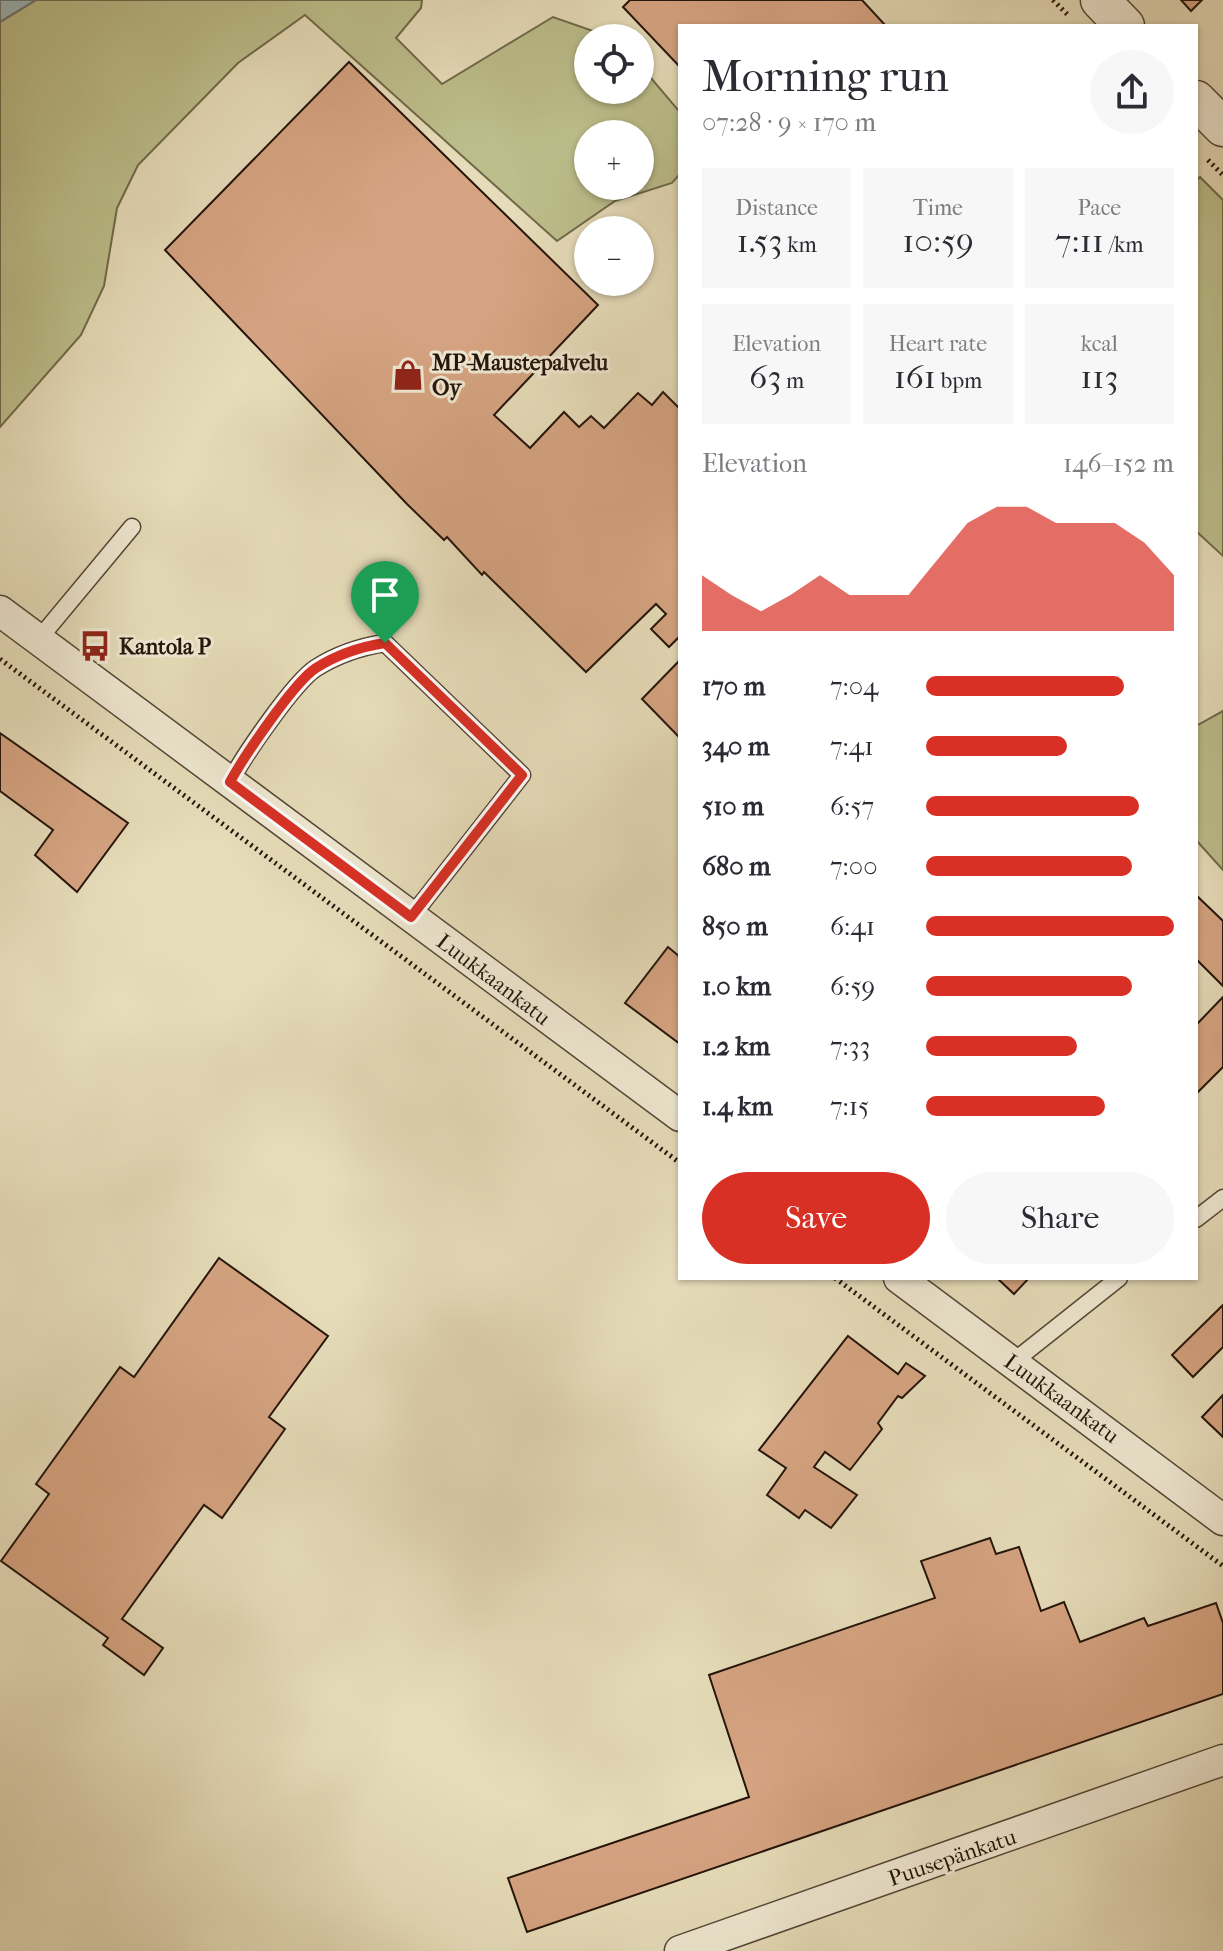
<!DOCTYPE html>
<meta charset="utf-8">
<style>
body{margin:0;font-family:"IM FELL French Canon",serif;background:#f7f7f7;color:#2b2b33;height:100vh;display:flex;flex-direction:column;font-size:30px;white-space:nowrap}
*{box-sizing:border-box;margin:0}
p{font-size:26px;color:#7c7c81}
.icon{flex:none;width:44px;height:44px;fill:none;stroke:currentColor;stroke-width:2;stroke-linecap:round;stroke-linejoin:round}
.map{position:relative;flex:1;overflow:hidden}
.side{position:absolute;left:678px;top:24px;width:520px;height:1256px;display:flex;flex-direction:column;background:#fff;border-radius:0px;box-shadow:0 2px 6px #0004}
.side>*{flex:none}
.fabs{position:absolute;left:574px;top:24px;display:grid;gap:16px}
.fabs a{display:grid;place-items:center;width:80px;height:80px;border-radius:50%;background:#fff;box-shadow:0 2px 6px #0004;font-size:40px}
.pin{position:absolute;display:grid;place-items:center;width:68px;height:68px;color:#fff;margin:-82px -34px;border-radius:50% 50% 50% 0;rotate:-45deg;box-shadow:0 0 8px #0007}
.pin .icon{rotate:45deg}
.round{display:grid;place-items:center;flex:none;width:84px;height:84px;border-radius:42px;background:#f7f7f7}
.head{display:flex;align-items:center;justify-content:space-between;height:136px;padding:0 24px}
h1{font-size:44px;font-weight:600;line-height:60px}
.metrics{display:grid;grid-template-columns:repeat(3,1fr);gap:12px;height:136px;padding:8px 24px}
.metrics div{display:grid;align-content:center;border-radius:0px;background:#f7f7f7;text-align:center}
.metrics b{font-size:34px;font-weight:600}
.metrics small{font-size:22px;font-weight:400}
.metrics p{font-size:22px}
.chart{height:224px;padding:16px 24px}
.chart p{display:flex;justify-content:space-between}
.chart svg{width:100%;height:144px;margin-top:8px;fill:#d93025;opacity:.7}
.action{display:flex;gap:16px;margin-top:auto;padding:16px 24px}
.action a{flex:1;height:92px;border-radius:48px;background:#d93025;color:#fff;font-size:32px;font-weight:600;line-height:92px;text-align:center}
.action a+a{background:#f7f7f7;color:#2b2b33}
ul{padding:0 24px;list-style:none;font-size:26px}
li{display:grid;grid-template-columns:128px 96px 1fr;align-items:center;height:60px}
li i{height:20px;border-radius:10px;background:#d93025}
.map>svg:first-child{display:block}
</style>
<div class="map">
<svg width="1223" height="1951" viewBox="0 0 1223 1951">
<rect width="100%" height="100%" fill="#e6dcb9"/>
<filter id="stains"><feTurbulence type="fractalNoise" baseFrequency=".0025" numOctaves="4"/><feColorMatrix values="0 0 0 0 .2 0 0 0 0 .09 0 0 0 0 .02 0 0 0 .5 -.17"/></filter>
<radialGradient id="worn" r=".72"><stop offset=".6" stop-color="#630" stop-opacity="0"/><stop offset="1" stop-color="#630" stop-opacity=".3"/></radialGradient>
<!-- green -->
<path fill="#bcbe8b" stroke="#70694a" stroke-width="2" fill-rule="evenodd" d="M36,0h386l-1,8 -25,30 46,46 111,-67 60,21h-25v52h52v-25l39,46 1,63 -8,9 -57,18 -58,40 -252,-226 -67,48 -100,102 -21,43 -13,78 -23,49 -81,92v-405zM588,134h52v52h-52z
M1200,177l23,23v356l-27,-25v-350z
M1223,711v159l-27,-30v-114z"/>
<!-- water -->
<path fill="#9cb8bb" stroke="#6c7674" stroke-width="2" d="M0,0h36l-36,22z"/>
<!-- building -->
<path fill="#d5a381" stroke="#24140a" stroke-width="2" d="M630,0h232l24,26h-206v41l-57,-60z
M1181,0h21l-11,11z
M349,62l249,243 -104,110 36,33 34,-36 15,15 12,-11 13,12 34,-35 14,12 11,-13 17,17v227l-11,11 -18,-18 15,-15 -10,-10 -70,68 -102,-100 -2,3 -35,-38 -3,3 -37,-36 -242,-254z
M680,660v78l-38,-39z
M0,733l128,90 -51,69 -42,-37 18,-25 -53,-39z
M1196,895l27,26v65l-27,-27z
M668,947l12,10v87l-55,-41z
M1223,997v70l-27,27v-69z
M219,1258l109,78 -59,81 16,12 -63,89 -18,-13 -82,114 41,29 -19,27 -41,-30 5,-7 -107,-77 48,-67 -13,-10 84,-117 14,10z
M997,1278h32l-15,16z
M1223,1305v42l-30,30 -21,-22z
M848,1336l50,38 8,-11 19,13 -23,22 -4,-2 -20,27 4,6 -32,41 -25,-18 -11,15 43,28 -26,33 -26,-18 -6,8 -32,-23 19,-27 -27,-18z
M1223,1395v42l-21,-20z
M990,1538l6,16 23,-7 22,64 23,-9 16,40 64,-24 4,8 68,-23 7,20v71l-696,238 -19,-54 241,-81 -40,-122 226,-77 -14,-37z"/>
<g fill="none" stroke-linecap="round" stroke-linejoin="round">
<defs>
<path id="service" d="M38,640l94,-113
M230,782c13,-25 64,-100 86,-114 22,-14 43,-21 69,-25l137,132 -111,142
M1196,1219l27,-21
M1013,1362l106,-84"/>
<path id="minor" d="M0,611l680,505
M899,1278l324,242
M680,1951l543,-191"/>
<path id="tertiary" d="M1100,0l25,26
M1196,100l27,27"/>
</defs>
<!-- service casing -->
<use href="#service" stroke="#544636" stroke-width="19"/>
<!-- minor casing -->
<use href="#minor" stroke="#544636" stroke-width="33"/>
<!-- tertiary casing -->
<use href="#tertiary" stroke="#544636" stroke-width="41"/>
<!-- path -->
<path stroke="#24140a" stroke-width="5" stroke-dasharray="2 4" stroke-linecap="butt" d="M1053,0l16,16
M1208,160l15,15
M0,659l680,504
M835,1278l388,288"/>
<!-- service -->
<use href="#service" stroke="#efe8d2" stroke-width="16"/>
<!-- minor -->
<use href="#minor" stroke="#efe8d2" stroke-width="30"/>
<!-- tertiary -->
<use href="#tertiary" stroke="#efe8d2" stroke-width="38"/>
</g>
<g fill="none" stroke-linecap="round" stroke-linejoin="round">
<defs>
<path id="route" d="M385,643l137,132 -111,142 -181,-135c13,-24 64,-100 86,-114 22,-14 43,-21 69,-25z"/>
</defs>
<!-- route casing -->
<use href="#route" stroke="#fff" stroke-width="16"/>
<!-- route -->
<use href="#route" stroke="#d93025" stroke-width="10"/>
</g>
<!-- icons -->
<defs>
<symbol id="shop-bare" viewBox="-9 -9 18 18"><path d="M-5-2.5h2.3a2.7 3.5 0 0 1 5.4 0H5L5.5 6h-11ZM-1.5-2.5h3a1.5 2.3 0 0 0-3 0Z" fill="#8f2418" stroke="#efe8d2" stroke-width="2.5" paint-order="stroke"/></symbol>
<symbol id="bus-bare" viewBox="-9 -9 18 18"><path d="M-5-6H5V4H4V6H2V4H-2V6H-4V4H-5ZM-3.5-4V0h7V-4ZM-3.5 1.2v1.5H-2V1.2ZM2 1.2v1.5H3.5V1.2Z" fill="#8f2418" stroke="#efe8d2" stroke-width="2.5" paint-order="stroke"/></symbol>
</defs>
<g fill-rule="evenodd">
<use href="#shop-bare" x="386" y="353" width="44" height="44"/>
<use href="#bus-bare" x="73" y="624" width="44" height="44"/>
</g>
<g text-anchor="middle" stroke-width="6" stroke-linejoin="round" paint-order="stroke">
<!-- poi labels -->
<g font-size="22" font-weight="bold" fill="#24140a" stroke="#efe8d2" text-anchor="start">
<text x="432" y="370">MP-Maustepalvelu<tspan x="432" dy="25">Oy</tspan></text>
<text x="119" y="654">Kantola P</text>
</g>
<!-- street labels -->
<g font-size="22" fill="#24140a" stroke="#efe8d2">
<text transform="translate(494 979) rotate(37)" y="8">Luukkaankatu</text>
<text transform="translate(1062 1398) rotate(36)" y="8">Luukkaankatu</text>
<text transform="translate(952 1857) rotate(-19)" y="8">Puusepänkatu</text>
</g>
</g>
<rect width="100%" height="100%" filter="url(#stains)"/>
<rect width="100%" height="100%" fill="url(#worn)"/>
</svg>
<div class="fabs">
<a><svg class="icon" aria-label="locate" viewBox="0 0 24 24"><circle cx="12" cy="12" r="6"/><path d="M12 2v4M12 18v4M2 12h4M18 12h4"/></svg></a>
<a>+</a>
<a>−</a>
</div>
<div class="pin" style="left:385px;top:643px;background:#1e9e55"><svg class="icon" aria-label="arrive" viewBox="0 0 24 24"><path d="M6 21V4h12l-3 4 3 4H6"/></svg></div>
<section class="side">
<div class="head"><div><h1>Morning run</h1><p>07:28 · 9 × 170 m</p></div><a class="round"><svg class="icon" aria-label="share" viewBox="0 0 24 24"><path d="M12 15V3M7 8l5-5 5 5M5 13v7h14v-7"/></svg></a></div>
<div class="metrics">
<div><p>Distance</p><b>1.53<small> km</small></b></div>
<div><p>Time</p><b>10:59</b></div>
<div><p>Pace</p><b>7:11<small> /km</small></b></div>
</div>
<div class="metrics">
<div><p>Elevation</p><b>63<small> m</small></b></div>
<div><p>Heart rate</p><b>161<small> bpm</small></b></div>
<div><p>kcal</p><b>113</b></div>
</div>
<div class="chart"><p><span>Elevation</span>146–152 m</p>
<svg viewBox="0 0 160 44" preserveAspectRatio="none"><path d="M0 44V27L10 33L20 38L30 33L40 27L50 33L60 33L70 33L80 22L90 11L100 6L110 6L120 11L130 11L140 11L150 17L160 27V44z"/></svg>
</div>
<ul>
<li><b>170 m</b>7:04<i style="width:80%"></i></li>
<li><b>340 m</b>7:41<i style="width:57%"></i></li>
<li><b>510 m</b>6:57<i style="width:86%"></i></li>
<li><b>680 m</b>7:00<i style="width:83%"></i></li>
<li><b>850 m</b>6:41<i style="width:100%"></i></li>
<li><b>1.0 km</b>6:59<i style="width:83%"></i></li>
<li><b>1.2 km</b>7:33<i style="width:61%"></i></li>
<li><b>1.4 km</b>7:15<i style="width:72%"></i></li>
</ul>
<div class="action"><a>Save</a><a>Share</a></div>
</section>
</div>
